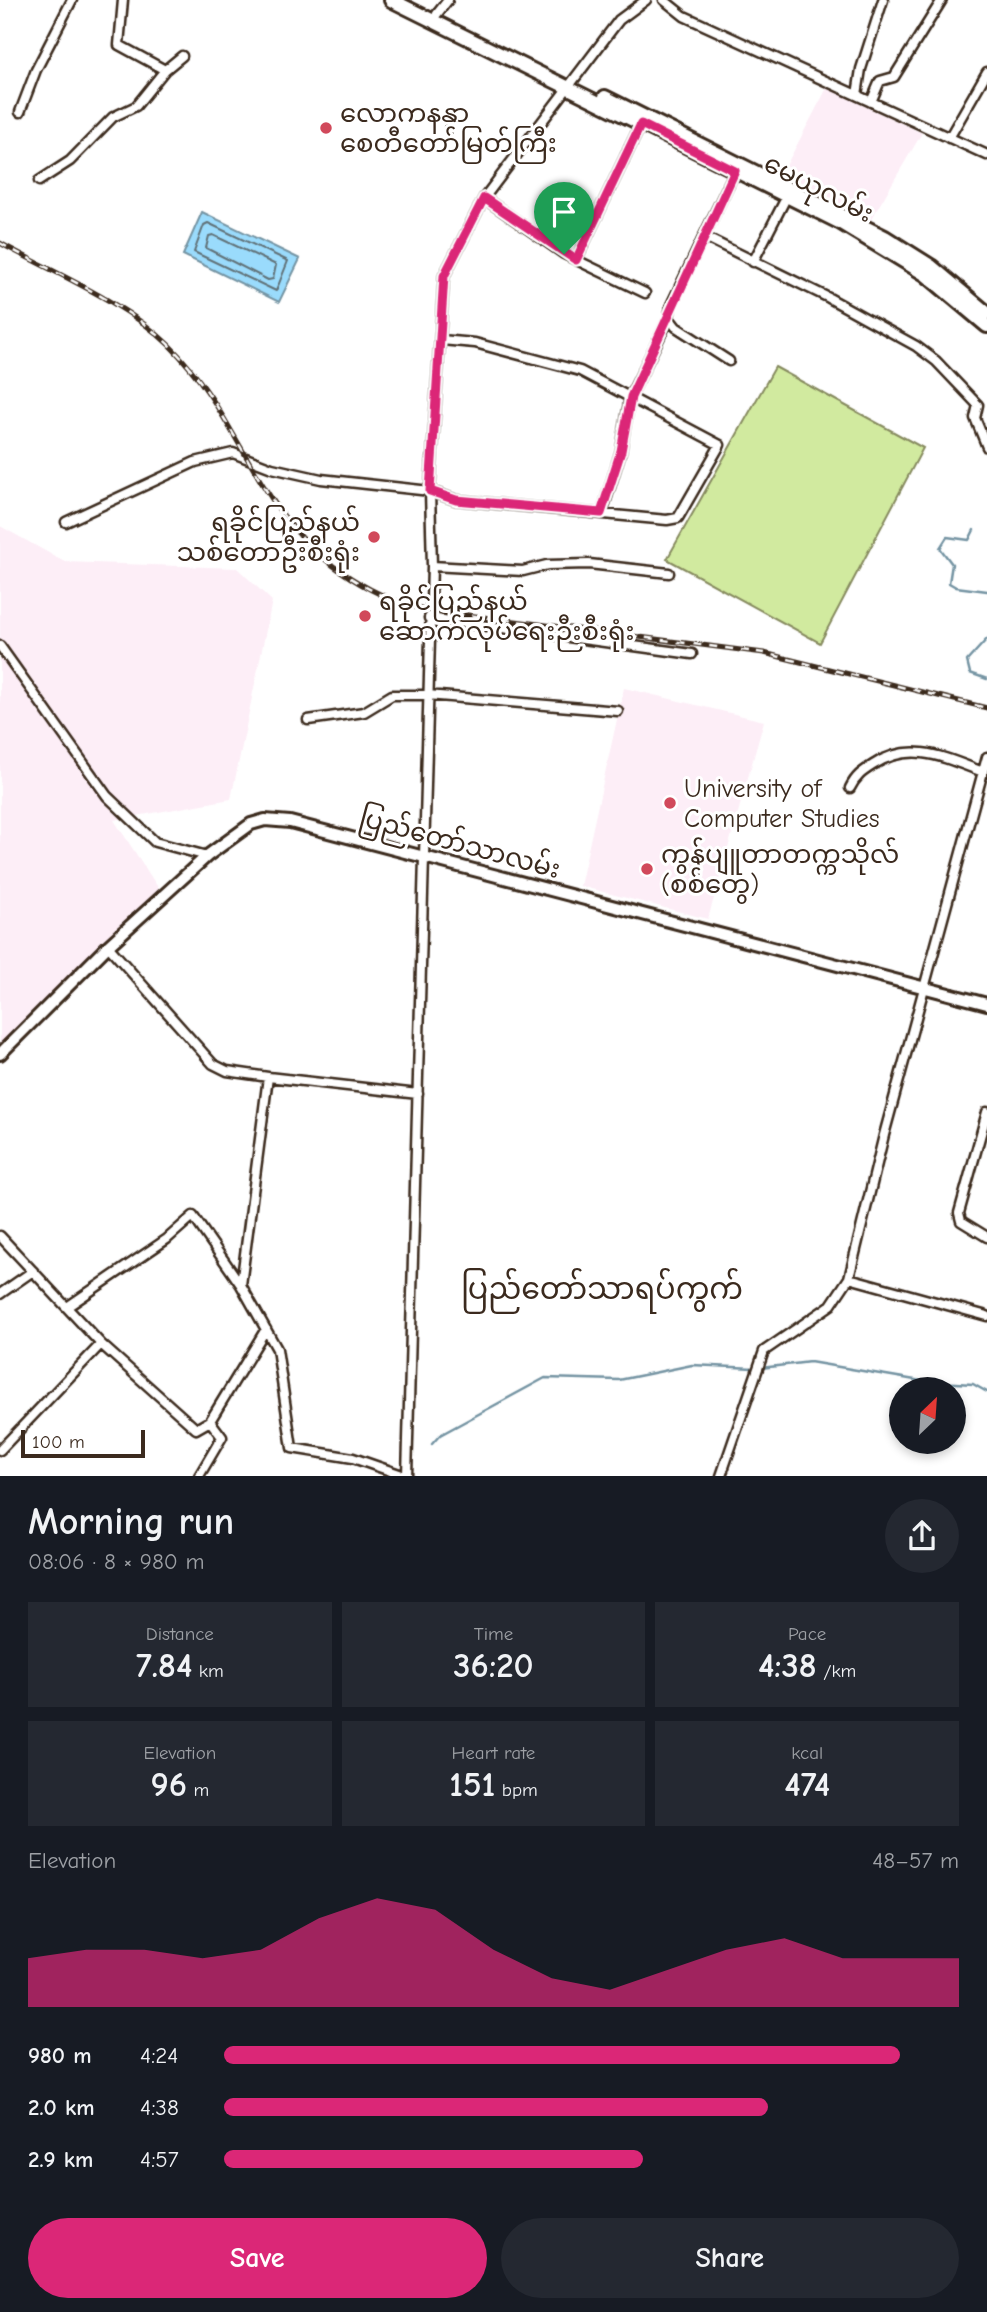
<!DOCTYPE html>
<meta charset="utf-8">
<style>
body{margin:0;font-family:"Comic Neue","Noto Sans Myanmar",sans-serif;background:#242831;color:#f1f3f6;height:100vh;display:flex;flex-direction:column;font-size:26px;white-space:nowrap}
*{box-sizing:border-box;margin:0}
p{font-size:23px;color:#9ea1a6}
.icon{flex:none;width:38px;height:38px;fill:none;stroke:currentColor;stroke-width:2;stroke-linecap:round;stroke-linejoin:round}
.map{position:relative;height:1476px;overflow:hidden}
.panel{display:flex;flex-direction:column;background:#171b24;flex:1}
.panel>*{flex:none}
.needle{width:46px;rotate:25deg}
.fabs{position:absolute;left:889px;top:1377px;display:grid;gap:14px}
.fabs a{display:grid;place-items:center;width:77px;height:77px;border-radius:50%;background:#171b24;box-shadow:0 4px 10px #0003;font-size:35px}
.scale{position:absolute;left:21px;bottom:18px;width:124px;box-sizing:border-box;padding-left:7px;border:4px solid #3b2a1e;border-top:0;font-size:19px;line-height:24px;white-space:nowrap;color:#3b2a1e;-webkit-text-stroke:5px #fff;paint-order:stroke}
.pin{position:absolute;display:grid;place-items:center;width:60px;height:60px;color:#fff;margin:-72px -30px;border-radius:50% 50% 50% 0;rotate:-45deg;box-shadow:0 0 7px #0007}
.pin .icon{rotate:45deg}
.round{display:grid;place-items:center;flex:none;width:74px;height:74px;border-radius:37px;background:#242831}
.head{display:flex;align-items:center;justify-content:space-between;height:119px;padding:0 28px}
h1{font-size:38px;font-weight:800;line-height:52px}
.metrics{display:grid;grid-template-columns:repeat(3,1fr);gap:10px;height:119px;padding:7px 28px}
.metrics div{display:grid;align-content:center;border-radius:0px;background:#242831;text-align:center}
.metrics b{font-size:35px;font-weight:800}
.metrics small{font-size:19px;font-weight:400}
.metrics p{font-size:19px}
.chart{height:196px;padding:14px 28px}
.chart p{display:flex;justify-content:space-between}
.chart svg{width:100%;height:126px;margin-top:7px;fill:#db2777;opacity:.7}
.button{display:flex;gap:14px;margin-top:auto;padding:14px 28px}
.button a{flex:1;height:80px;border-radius:42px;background:#db2777;color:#fff;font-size:28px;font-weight:800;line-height:80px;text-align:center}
.button a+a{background:#242831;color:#f1f3f6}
ul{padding:0 28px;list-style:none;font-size:23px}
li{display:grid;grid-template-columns:112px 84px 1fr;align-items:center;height:52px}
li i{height:18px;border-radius:9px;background:#db2777}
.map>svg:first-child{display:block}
</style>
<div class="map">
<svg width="987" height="1476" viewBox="0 0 987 1476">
<rect width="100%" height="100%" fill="#fff"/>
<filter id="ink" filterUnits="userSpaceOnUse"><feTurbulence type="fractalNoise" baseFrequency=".0143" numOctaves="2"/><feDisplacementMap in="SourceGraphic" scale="14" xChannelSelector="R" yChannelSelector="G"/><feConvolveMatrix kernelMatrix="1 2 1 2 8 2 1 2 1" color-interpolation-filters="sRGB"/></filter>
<g filter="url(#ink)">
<!-- built -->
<path fill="#fdeef7" d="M827,88l95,45 -53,90 -89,-46z
M0,526l65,36 172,6 35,33 -41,198 -117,21 45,69 -159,155z
M624,688l140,33 -56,198 -128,-33z"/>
<!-- green -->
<path fill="#d1ea9f" stroke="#868a5e" stroke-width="2" d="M775,367l148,81 -103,195 -153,-84z"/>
<!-- water -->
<path fill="#9adbfc" stroke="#7494a3" stroke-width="2" d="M202,212l98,47 -21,43 -96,-47z"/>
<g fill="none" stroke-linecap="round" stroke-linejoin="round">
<!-- shore -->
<path stroke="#617177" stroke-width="2" d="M208,223l80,38 -12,30 -82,-39 10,-27z
M213,235l63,30 -3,14 -5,1 -62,-32 3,-12z"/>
<!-- stream -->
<path stroke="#7494a3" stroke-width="2.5" d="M974,530l-5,10 -22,-3 -7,11 12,16 -3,19 7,4 31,4
M987,639l-20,22 3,12 17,6
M761,1368l49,-6 111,19 52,3 14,8
M432,1444l8,-9 105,-57 74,2 73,-15 62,3"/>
<defs>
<path id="street" d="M123,0l-4,45 46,25 17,-14
M664,0l20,16 303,139
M437,14l11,-14
M857,95l4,-26 22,-69
M871,102l9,-21 14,-4 48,-77
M20,112l16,-42 36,-70
M949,138l38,-66
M39,181l31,-20 43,-44 23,-11 29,-36
M484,198l80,56 81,39
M705,237l124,61 87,48 20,15 42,44 -3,13 12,29
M576,260l65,-136
M753,262l34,-66
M729,361l-53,-34 -7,-9 2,-13 64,-134
M602,513l19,-62 9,-54 39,-79
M66,522l129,-60 38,-9 39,15 49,11 109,12 26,9 211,20 11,-2 42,-73 -140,-74 -105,-28 -34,-3
M432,566l91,5 24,-6 42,-1 80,9
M429,618l263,36
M0,646l107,150 48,46 52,14
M308,720l56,-8 28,-17h35l191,16
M987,757l-103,378 -35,143 138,38
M850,788c6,-12 12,-16 23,-23 38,-25 72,-7 110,7
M108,946l105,118 14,7 41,6
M987,1112l-28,101 2,8 26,16
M0,1236l101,108 95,85 14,-8 12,16 -23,39
M241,1285l27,-208 150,17
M0,1294l33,-23
M67,1307l100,-68 26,-23 48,69 36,64 15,99 61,10 52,18
M210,1421l56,-92
M0,1450l101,-106
M407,1476l25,-910 -2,-75 14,-215 40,-78 135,-178 27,-20
M721,1476l43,-125 67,-46 18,-27"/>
<path id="secondary" d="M0,1054l108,-108 99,-90 44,-32 14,-4 25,2 697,182"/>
<path id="primary" d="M391,0l450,223 84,51 62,52
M605,97l280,140 46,29 56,47"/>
</defs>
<!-- street casing -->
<use href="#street" stroke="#3b2a1e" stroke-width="13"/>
<!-- secondary casing -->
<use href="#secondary" stroke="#3b2a1e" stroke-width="16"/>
<!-- primary casing -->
<use href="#primary" stroke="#3b2a1e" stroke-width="18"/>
<!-- street -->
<use href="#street" stroke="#fff" stroke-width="8"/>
<!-- secondary -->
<use href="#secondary" stroke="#fff" stroke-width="10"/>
<!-- primary -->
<use href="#primary" stroke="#fff" stroke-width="12"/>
<defs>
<path id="rail" d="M0,243c54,30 125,59 169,102 75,74 86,174 182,233 25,16 49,27 78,32l335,43 223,55"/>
</defs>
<!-- rail casing -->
<use href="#rail" stroke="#3b2a1e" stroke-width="5"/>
<!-- rail -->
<use href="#rail" stroke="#fff" stroke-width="2.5" stroke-dasharray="8" stroke-linecap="butt"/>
</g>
</g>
<g fill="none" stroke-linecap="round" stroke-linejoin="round" filter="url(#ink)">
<defs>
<path id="route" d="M641,124l94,47 -104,226 -10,54 -20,62 -145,-13 -26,-9 14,-215 40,-78 92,62z"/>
</defs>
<!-- route casing -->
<use href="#route" stroke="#fff" stroke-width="14"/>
<!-- route -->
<use href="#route" stroke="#db2777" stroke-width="9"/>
</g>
<!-- markers -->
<g fill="#d1495b" stroke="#fff" stroke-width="2.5">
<circle cx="326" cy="128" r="7"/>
<circle cx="374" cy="537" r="7"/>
<circle cx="365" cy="616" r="7"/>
<circle cx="670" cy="803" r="7"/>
<circle cx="647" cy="869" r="7"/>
</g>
<g text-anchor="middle" stroke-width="6" stroke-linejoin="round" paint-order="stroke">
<!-- poi labels -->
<g font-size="26" fill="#3b2a1e" stroke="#fff" text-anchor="start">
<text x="340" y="122">လောကနန္ဒာ<tspan x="340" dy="30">စေတီတော်မြတ်ကြီး</tspan></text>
<text x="360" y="531" text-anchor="end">ရခိုင်ပြည်နယ်<tspan x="360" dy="30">သစ်တောဦးစီးရုံး</tspan></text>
<text x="379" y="610">ရခိုင်ပြည်နယ်<tspan x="379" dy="30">ဆောက်လုပ်ရေးဉီးစီးရုံး</tspan></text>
<text x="684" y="797">University of<tspan x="684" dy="30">Computer Studies</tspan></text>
<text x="661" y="863">ကွန်ပျူတာတက္ကသိုလ်<tspan x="661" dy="30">(စစ်တွေ)</tspan></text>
</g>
<!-- street labels -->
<g font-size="26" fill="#3b2a1e" stroke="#fff">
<text transform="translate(819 188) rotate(27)" y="9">မေယုလမ်း</text>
<text transform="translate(460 843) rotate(15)" y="9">ပြည်တော်သာလမ်း</text>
</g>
<!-- quarter labels -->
<g font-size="30" fill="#3b2a1e" stroke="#fff">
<text x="602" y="1299">ပြည်တော်သာရပ်ကွက်</text>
</g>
</g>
</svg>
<div class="fabs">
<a><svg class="needle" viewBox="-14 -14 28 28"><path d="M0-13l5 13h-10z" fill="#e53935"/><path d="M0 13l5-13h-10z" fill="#9ea1a6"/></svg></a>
</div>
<div class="scale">100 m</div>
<div class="pin" style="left:564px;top:254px;background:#1e9e55"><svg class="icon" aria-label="arrive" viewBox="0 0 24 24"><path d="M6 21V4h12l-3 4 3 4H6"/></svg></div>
</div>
<section class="panel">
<div class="head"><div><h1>Morning run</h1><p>08:06 · 8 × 980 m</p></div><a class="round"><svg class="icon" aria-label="share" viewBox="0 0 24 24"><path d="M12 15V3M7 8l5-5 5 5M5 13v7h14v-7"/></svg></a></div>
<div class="metrics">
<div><p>Distance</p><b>7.84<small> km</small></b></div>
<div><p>Time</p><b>36:20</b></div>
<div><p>Pace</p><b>4:38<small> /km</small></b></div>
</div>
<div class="metrics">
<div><p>Elevation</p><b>96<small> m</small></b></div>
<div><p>Heart rate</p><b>151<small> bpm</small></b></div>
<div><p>kcal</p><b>474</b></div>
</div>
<div class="chart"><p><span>Elevation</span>48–57 m</p>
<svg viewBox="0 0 160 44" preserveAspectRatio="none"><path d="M0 44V27L10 24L20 24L30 27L40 24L50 13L60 6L70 10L80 24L90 34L100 38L110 31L120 24L130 20L140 27L150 27L160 27V44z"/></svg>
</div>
<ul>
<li><b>980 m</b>4:24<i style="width:92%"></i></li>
<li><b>2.0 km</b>4:38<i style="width:74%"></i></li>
<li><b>2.9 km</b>4:57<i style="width:57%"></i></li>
</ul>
<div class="button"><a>Save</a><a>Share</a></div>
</section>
